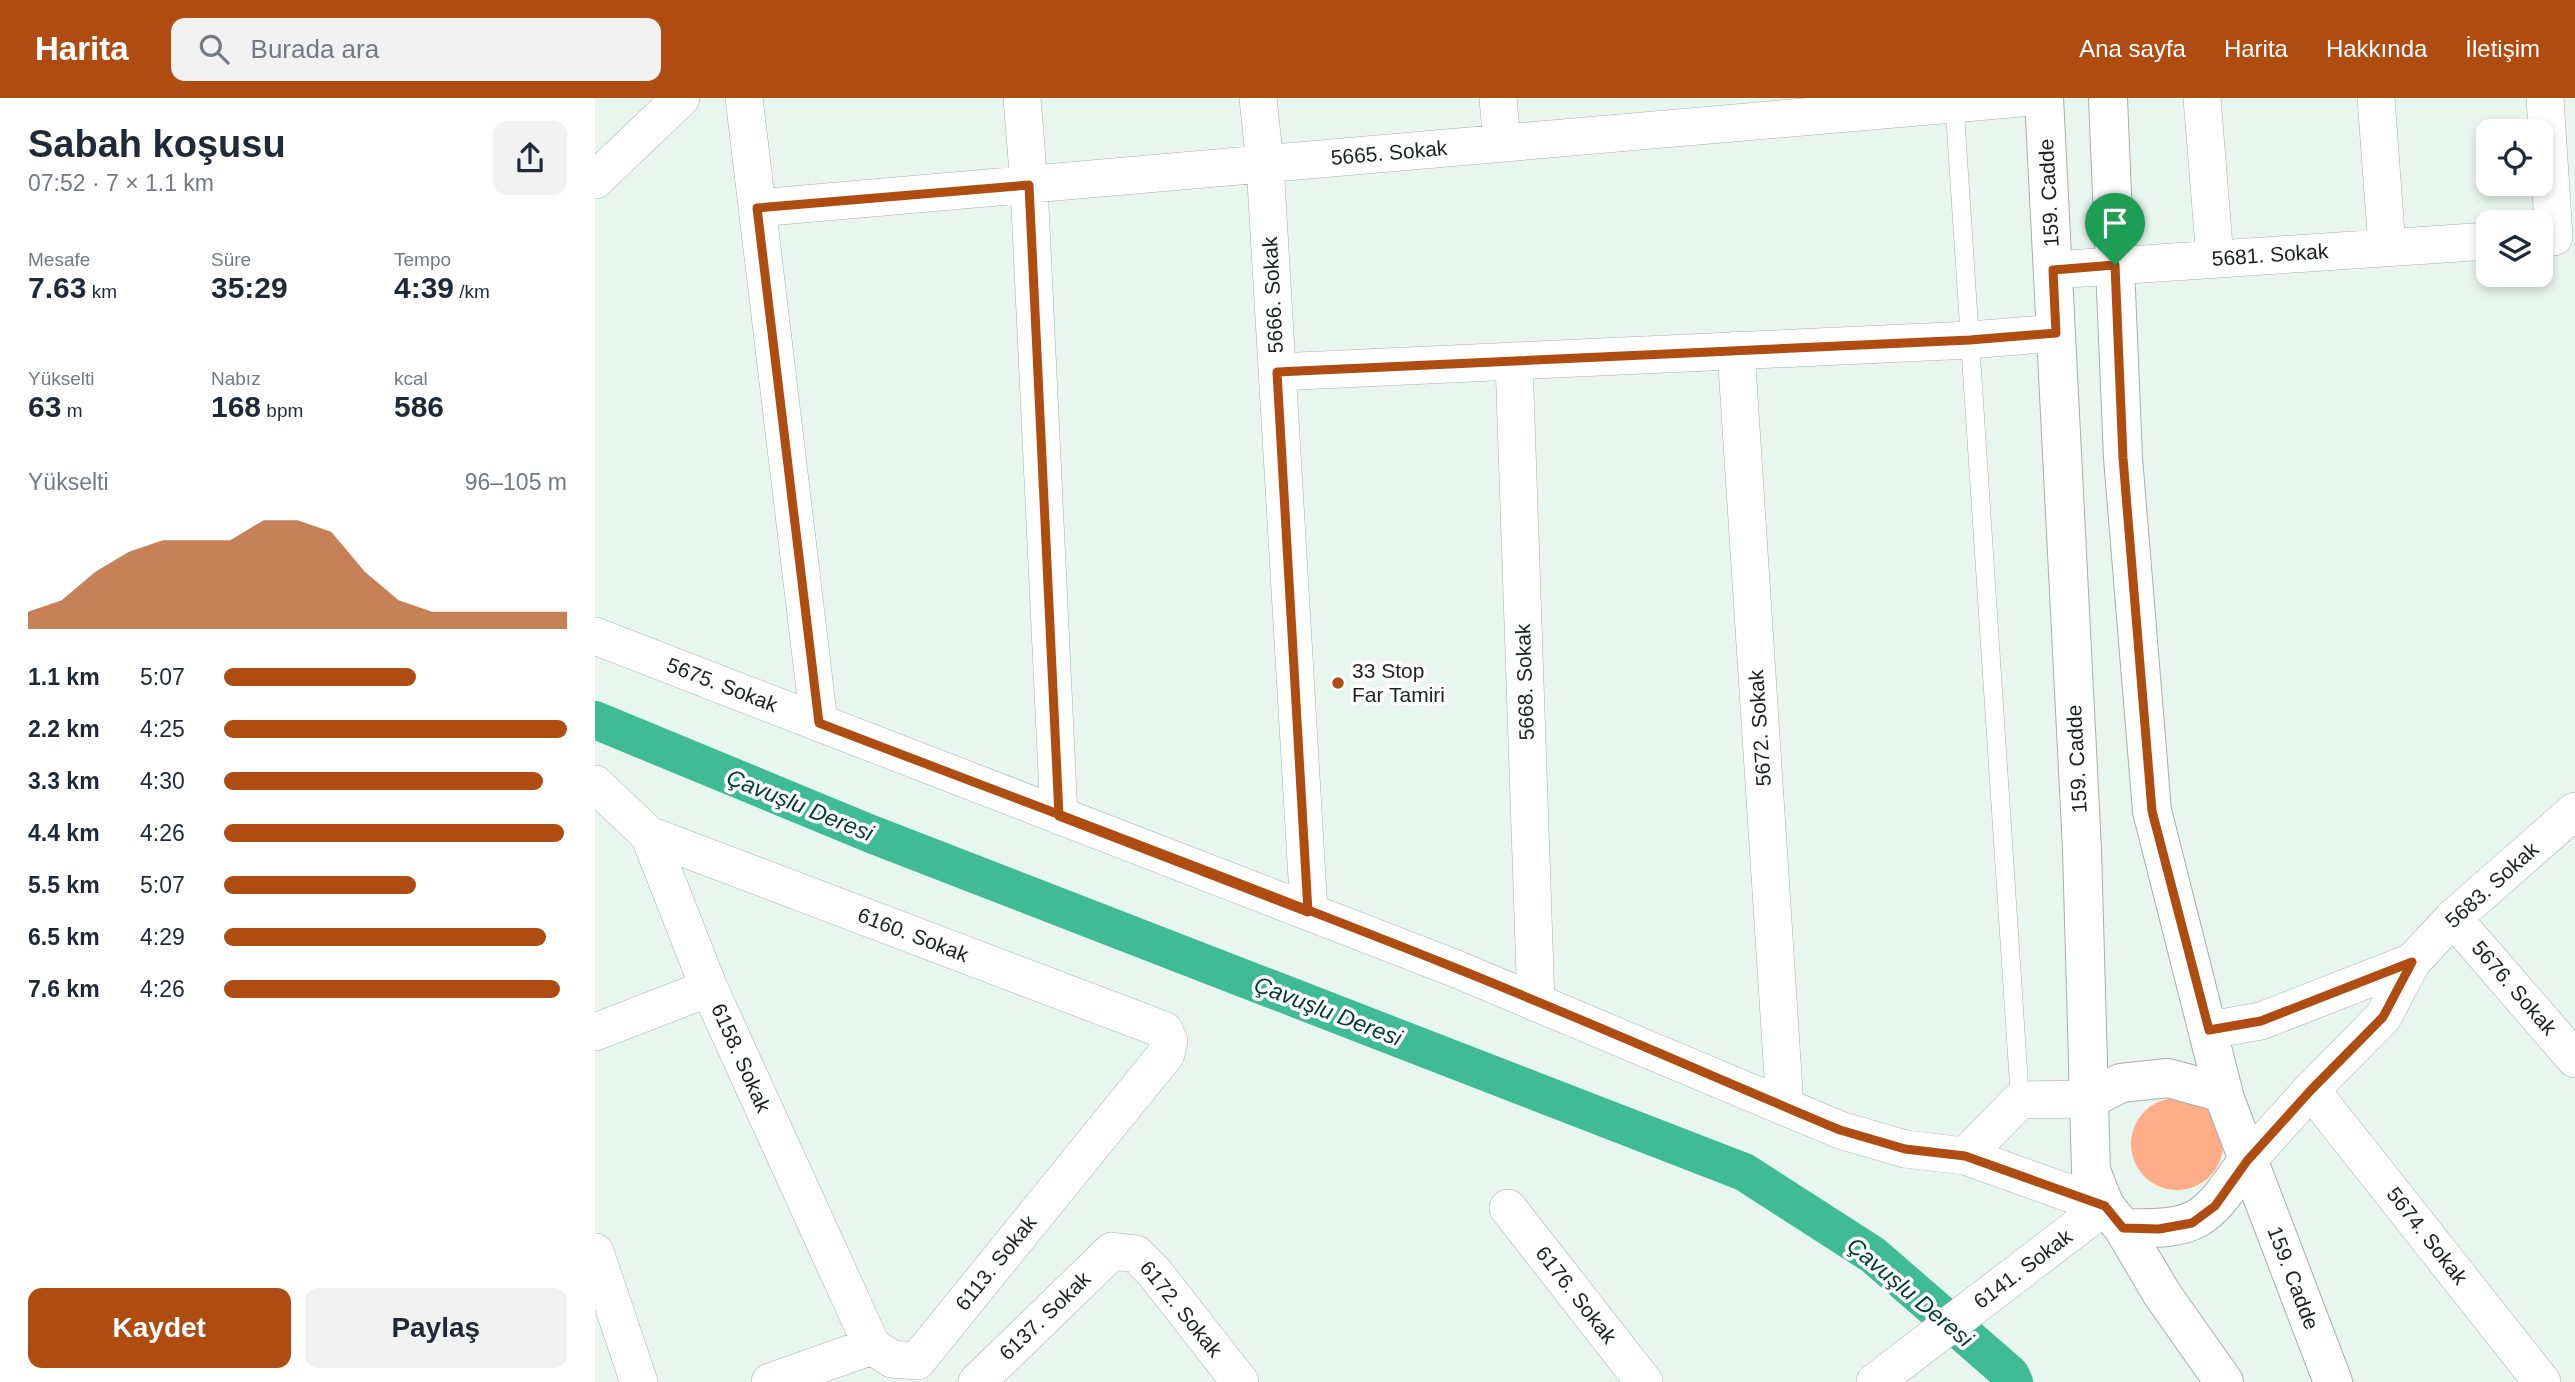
<!DOCTYPE html>
<html lang="tr">
<meta charset="utf-8">
<style>
body{margin:0;font-family:Arial,sans-serif;background:#f2f2f3;color:#1f2937;height:100vh;display:flex;flex-direction:column;font-size:26px;white-space:nowrap}
*{box-sizing:border-box;margin:0}
p{font-size:23px;color:#747a83}
.icon{flex:none;width:38px;height:38px;fill:none;stroke:currentColor;stroke-width:2;stroke-linecap:round;stroke-linejoin:round}
.map{position:relative;flex:1;overflow:hidden}
.sheet{display:flex;flex-direction:column;background:#fff;width:595px}
.sheet>*{flex:none}
.controls{position:absolute;left:1881px;top:21px;display:grid;gap:14px}
.controls a{display:grid;place-items:center;width:77px;height:77px;border-radius:14px;background:#fff;box-shadow:0 4px 10px #0003;font-size:35px}
.pin{position:absolute;display:grid;place-items:center;width:60px;height:60px;color:#fff;margin:-72px -30px;border-radius:50% 50% 50% 0;rotate:-45deg;box-shadow:0 0 7px #0007}
.pin .icon{rotate:45deg}
.round{display:grid;place-items:center;flex:none;width:74px;height:74px;border-radius:14px;background:#f2f2f3}
.headline{display:flex;align-items:center;justify-content:space-between;height:119px;padding:0 28px}
h1{font-size:38px;font-weight:800;line-height:52px}
.metrics{display:grid;grid-template-columns:repeat(3,1fr);gap:10px;height:119px;padding:7px 28px}
.metrics div{display:grid;align-content:center}
.metrics b{font-size:30px;font-weight:800}
.metrics small{font-size:19px;font-weight:400}
.metrics p{font-size:19px}
.chart{height:196px;padding:14px 28px}
.chart p{display:flex;justify-content:space-between}
.chart svg{width:100%;height:126px;margin-top:7px;fill:#af4c11;opacity:.7}
.action{display:flex;gap:14px;margin-top:auto;padding:14px 28px}
.action a{flex:1;height:80px;border-radius:14px;background:#af4c11;color:#fff;font-size:28px;font-weight:800;line-height:80px;text-align:center}
.action a+a{background:#f2f2f3;color:#1f2937}
ul{padding:0 28px;list-style:none;font-size:23px}
li{display:grid;grid-template-columns:112px 84px 1fr;align-items:center;height:52px}
li i{height:18px;border-radius:9px;background:#af4c11}
header{display:flex;align-items:center;gap:42px;box-sizing:border-box;height:98px;padding:0 35px;background:#af4c11;color:#fff}
header strong{font-size:33px}
nav{display:flex;gap:38px;margin-inline-start:auto;font-size:24px}
.search{width:490px;height:63px;background:#f2f2f3;display:flex;align-items:center;gap:18px;box-sizing:border-box;padding:0 24px;border-radius:14px;color:#747a83;font-size:26px}
main{display:flex;flex:1;min-height:0}
.map>svg:first-child{display:block}
</style>
<header>
<strong>Harita</strong>
<div class="search"><svg class="icon" aria-label="search" viewBox="0 0 24 24"><circle cx="10" cy="10" r="6"/><path d="M15 15l6 6"/></svg>Burada ara</div>
<nav><a>Ana sayfa</a><a>Harita</a><a>Hakkında</a><a>İletişim</a></nav>
</header>
<main>
<section class="sheet">
<div class="headline"><div><h1>Sabah koşusu</h1><p>07:52 · 7 × 1.1 km</p></div><a class="round"><svg class="icon" aria-label="share" viewBox="0 0 24 24"><path d="M12 15V3M7 8l5-5 5 5M5 13v7h14v-7"/></svg></a></div>
<div class="metrics">
<div><p>Mesafe</p><b>7.63<small> km</small></b></div>
<div><p>Süre</p><b>35:29</b></div>
<div><p>Tempo</p><b>4:39<small> /km</small></b></div>
</div>
<div class="metrics">
<div><p>Yükselti</p><b>63<small> m</small></b></div>
<div><p>Nabız</p><b>168<small> bpm</small></b></div>
<div><p>kcal</p><b>586</b></div>
</div>
<div class="chart"><p><span>Yükselti</span>96–105 m</p>
<svg viewBox="0 0 160 44" preserveAspectRatio="none"><path d="M0 44V38L10 34L20 24L30 17L40 13L50 13L60 13L70 6L80 6L90 10L100 24L110 34L120 38L130 38L140 38L150 38L160 38V44z"/></svg>
</div>
<ul>
<li><b>1.1 km</b>5:07<i style="width:56%"></i></li>
<li><b>2.2 km</b>4:25<i style="width:100%"></i></li>
<li><b>3.3 km</b>4:30<i style="width:93%"></i></li>
<li><b>4.4 km</b>4:26<i style="width:99%"></i></li>
<li><b>5.5 km</b>5:07<i style="width:56%"></i></li>
<li><b>6.5 km</b>4:29<i style="width:94%"></i></li>
<li><b>7.6 km</b>4:26<i style="width:98%"></i></li>
</ul>
<div class="action"><a>Kaydet</a><a>Paylaş</a></div>
</section>
<div class="map">
<svg width="1980" height="1284" viewBox="0 0 1980 1284">
<rect width="100%" height="100%" fill="#e8f6f0"/>
<!-- green -->
<path fill="#fead87" d="M1536 1046a46 46 0 1 1 92 0a46 46 0 1 1-92 0Z"/>
<g fill="none" stroke-linecap="round" stroke-linejoin="round">
<!-- canal -->
<path stroke="#3fbb96" stroke-width="38" d="M0,622l276,114 873,338 129,83 137,119 4,8"/>
<defs>
<path id="lane" d="M1359,0l66,1002"/>
<path id="street" d="M149,0l75,625
M427,0l7,87 30,631
M663,0l7,66 44,748
M903,0l4,45
M1607,0l13,161
M1781,0l11,149
M1950,0l9,139
M0,82l86,-82
M162,110l1264,-110
M1458,172l436,-29
M1141,252l49,757
M919,263l22,642
M682,274l693,-32 86,-7
M0,538l859,332 386,162 65,19 60,7 140,50
M0,686l54,51 60,153 163,358
M54,737l515,195 5,11 -3,13 -249,307 -25,-2 -20,-13
M1858,820l122,141
M1614,932l52,-9 151,-59
M0,934l114,-44
M1716,992l231,292
M1370,1058l55,-56 70,-1
M1652,1063l64,-71 72,-73 29,-55 41,-44 122,-107
M913,1110l136,174
M0,1154l44,130
M175,1284l102,-36
M382,1284l135,-131 24,3 18,18 86,110
M1280,1284l230,-176"/>
<path id="secondary" d="M1449,0l38,751 9,322 14,35 18,22 39,66 62,88
M1513,0l15,360 29,353 73,288 108,283
M1495,1001l31,-16 47,-5 55,15
M1528,1130c77,2 82,-7 124,-67"/>
</defs>
<!-- lane casing -->
<use href="#lane" stroke="#a4b0ab" stroke-width="19"/>
<!-- street casing -->
<use href="#street" stroke="#a4b0ab" stroke-width="38"/>
<!-- secondary casing -->
<use href="#secondary" stroke="#a4b0ab" stroke-width="40"/>
<!-- lane -->
<use href="#lane" stroke="#fff" stroke-width="18"/>
<!-- street -->
<use href="#street" stroke="#fff" stroke-width="37"/>
<!-- secondary -->
<use href="#secondary" stroke="#fff" stroke-width="38"/>
</g>
<g fill="none" stroke-linecap="round" stroke-linejoin="round">
<defs>
<path id="route" d="M1520,167l-62,5 3,63 -86,7 -693,32 31,540 -249,-96 -30,-631 -272,23 62,515c211,81 424,160 634,244 130,52 258,109 387,163l65,19 60,7 140,50 18,22 36,1 33,-6 23,-17 32,-45 64,-71 72,-73 29,-55 -151,59 -52,9 -57,-219 -29,-353 -8,-193"/>
</defs>
<!-- route casing -->
<use href="#route" stroke="#fff" stroke-width="14"/>
<!-- route -->
<use href="#route" stroke="#af4c11" stroke-width="9"/>
</g>
<!-- markers -->
<circle fill="#af4c11" stroke="#fff" stroke-width="2.5" cx="743" cy="585" r="7"/>
<g text-anchor="middle" stroke-width="7" stroke-linejoin="round" paint-order="stroke">
<!-- street labels -->
<g font-size="21" fill="#1d211f" stroke="#fff">
<text transform="translate(794 55) rotate(-5)" y="7">5665. Sokak</text>
<text transform="translate(1454 95) rotate(-93)" y="7">159. Cadde</text>
<text transform="translate(1675 157) rotate(-4)" y="7">5681. Sokak</text>
<text transform="translate(678 197) rotate(-93)" y="7">5666. Sokak</text>
<text transform="translate(930 584) rotate(-92)" y="7">5668. Sokak</text>
<text transform="translate(127 587) rotate(21)" y="7">5675. Sokak</text>
<text transform="translate(1165 630) rotate(-94)" y="7">5672. Sokak</text>
<text transform="translate(1482 661) rotate(-93)" y="7">159. Cadde</text>
<text transform="translate(1897 787) rotate(-42)" y="7">5683. Sokak</text>
<text transform="translate(318 837) rotate(21)" y="7">6160. Sokak</text>
<text transform="translate(1919 890) rotate(49)" y="7">5676. Sokak</text>
<text transform="translate(146 960) rotate(66)" y="7">6158. Sokak</text>
<text transform="translate(1832 1138) rotate(52)" y="7">5674. Sokak</text>
<text transform="translate(401 1165) rotate(-51)" y="7">6113. Sokak</text>
<text transform="translate(1428 1171) rotate(-37)" y="7">6141. Sokak</text>
<text transform="translate(1698 1180) rotate(69)" y="7">159. Cadde</text>
<text transform="translate(981 1197) rotate(52)" y="7">6176. Sokak</text>
<text transform="translate(586 1211) rotate(51)" y="7">6172. Sokak</text>
<text transform="translate(450 1218) rotate(-44)" y="7">6137. Sokak</text>
</g>
<!-- poi labels -->
<g font-size="21" fill="#1d211f" stroke="#fff" text-anchor="start">
<text x="757" y="580">33 Stop<tspan x="757" dy="24">Far Tamiri</tspan></text>
</g>
<!-- water labels -->
<g font-size="23" font-style="italic" fill="#033b2c" stroke="#fff">
<text transform="translate(205 707) rotate(22)" y="8">Çavuşlu Deresi</text>
<text transform="translate(733 913) rotate(21)" y="8">Çavuşlu Deresi</text>
<text transform="translate(1315 1194) rotate(40)" y="8">Çavuşlu Deresi</text>
</g>
</g>
</svg>
<div class="controls">
<a><svg class="icon" aria-label="locate" viewBox="0 0 24 24"><circle cx="12" cy="12" r="6"/><path d="M12 2v4M12 18v4M2 12h4M18 12h4"/></svg></a>
<a><svg class="icon" aria-label="layers" viewBox="0 0 24 24"><path d="M12 4l9 5-9 5-9-5zM3 14l9 5 9-5"/></svg></a>
</div>
<div class="pin" style="left:1520px;top:167px;background:#1e9e55"><svg class="icon" aria-label="arrive" viewBox="0 0 24 24"><path d="M6 21V4h12l-3 4 3 4H6"/></svg></div>
</div>
</main>
